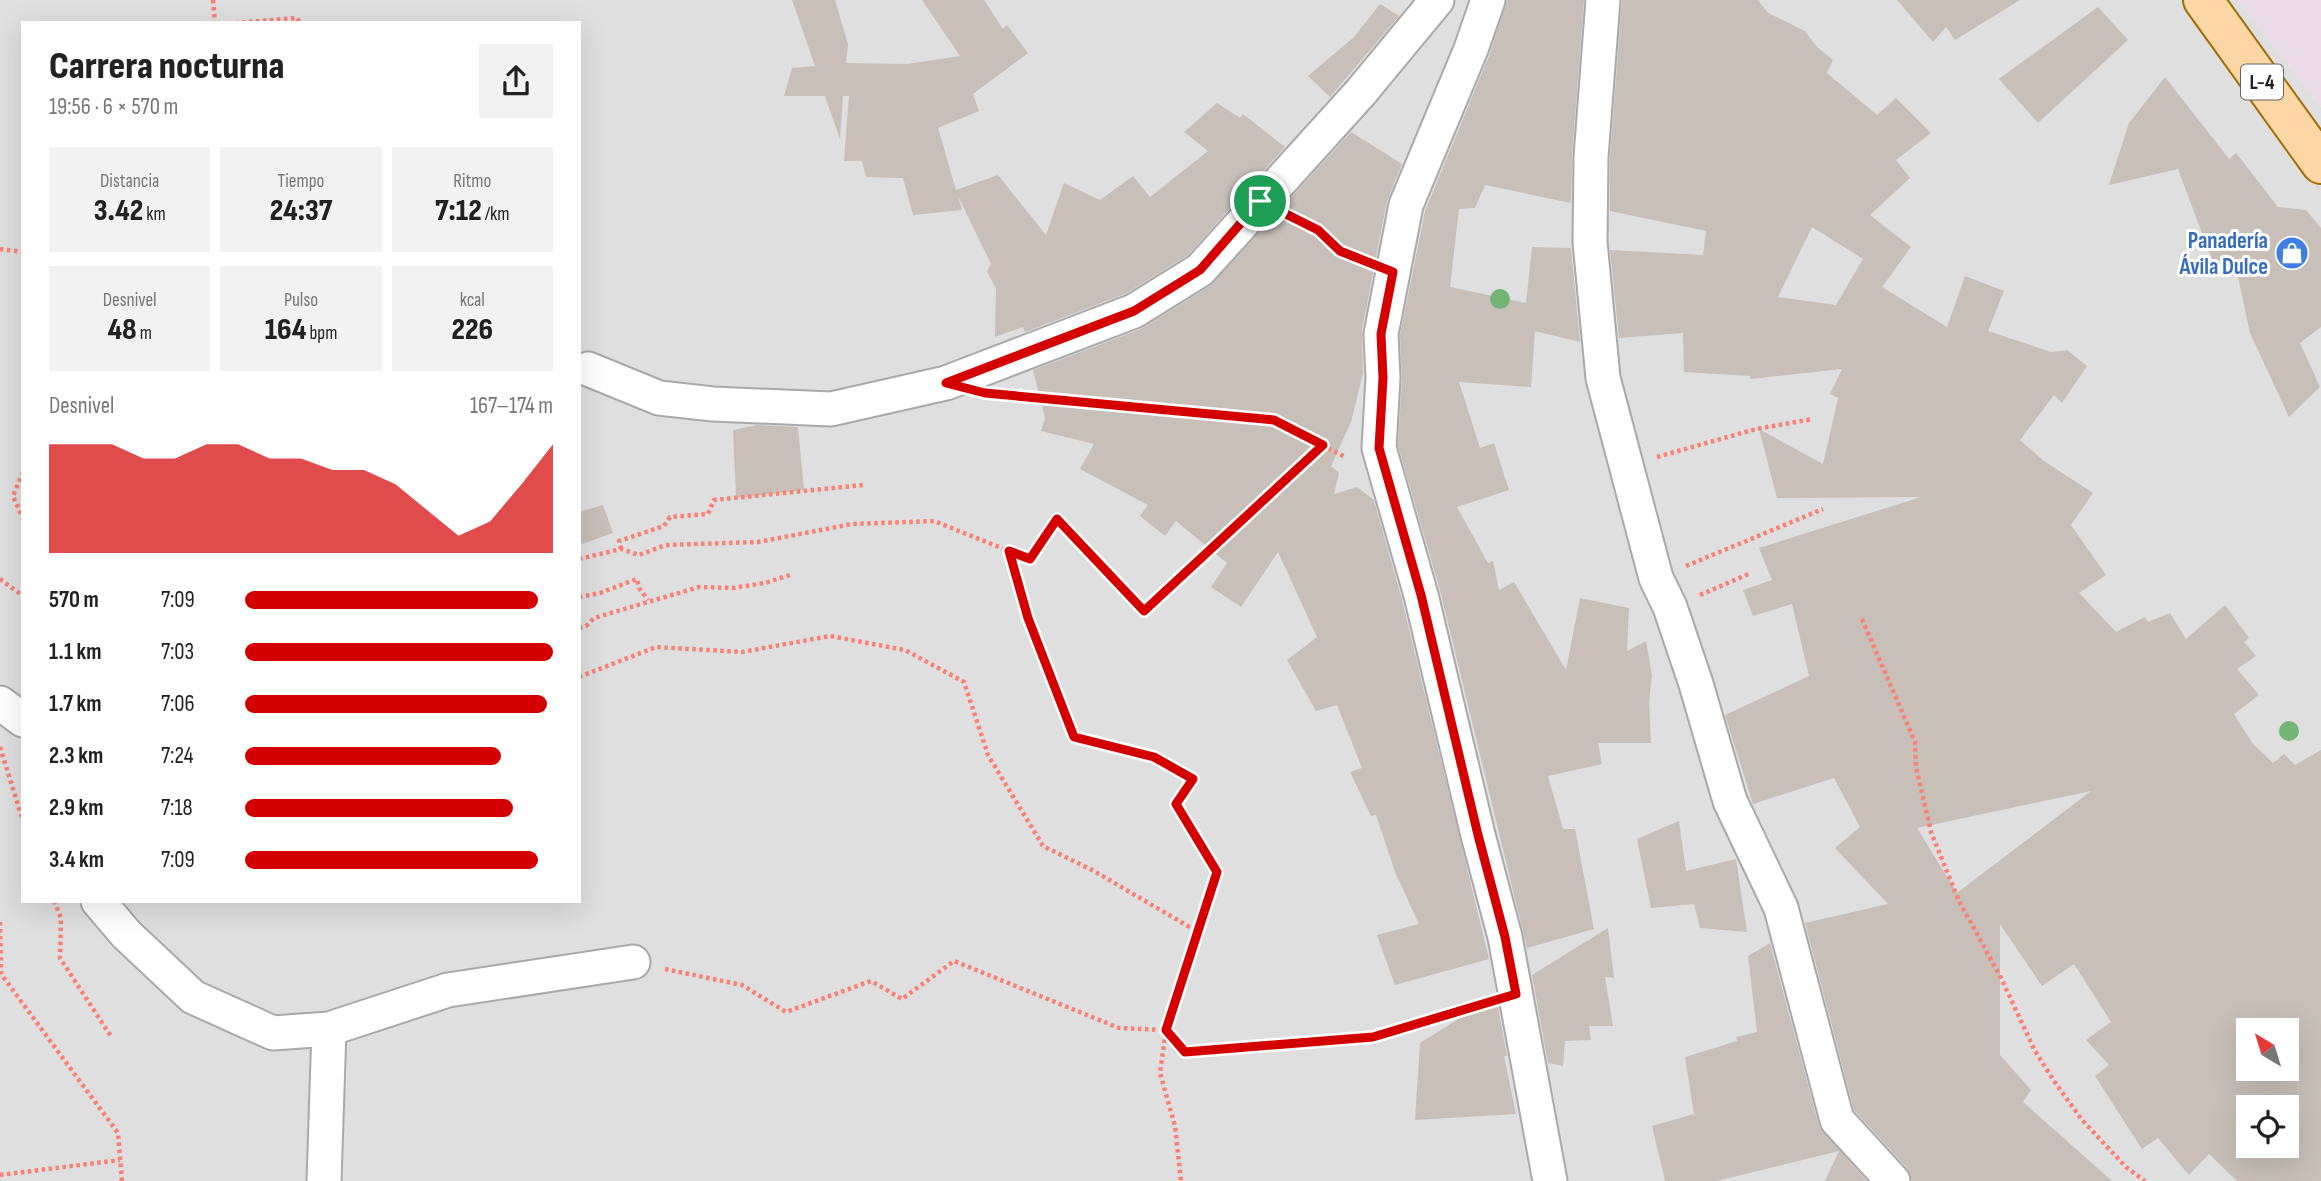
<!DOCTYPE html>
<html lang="es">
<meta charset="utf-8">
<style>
body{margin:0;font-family:"Sofia Sans Condensed",sans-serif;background:#f2f2f2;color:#222;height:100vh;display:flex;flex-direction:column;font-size:26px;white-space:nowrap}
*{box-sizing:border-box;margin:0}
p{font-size:23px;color:#767676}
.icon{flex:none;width:38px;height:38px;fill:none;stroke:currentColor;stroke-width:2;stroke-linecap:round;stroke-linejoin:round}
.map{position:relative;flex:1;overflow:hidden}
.side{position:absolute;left:21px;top:21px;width:560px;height:882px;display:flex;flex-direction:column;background:#fff;border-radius:0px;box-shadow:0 7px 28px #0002}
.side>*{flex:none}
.needle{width:46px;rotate:322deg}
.controls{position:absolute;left:2236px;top:1018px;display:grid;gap:14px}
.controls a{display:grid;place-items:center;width:63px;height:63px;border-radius:0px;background:#fff;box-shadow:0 7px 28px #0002;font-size:35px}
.pin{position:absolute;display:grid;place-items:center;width:60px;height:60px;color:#fff;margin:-30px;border:4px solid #fff;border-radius:50%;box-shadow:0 2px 7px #0007}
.round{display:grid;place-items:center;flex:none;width:74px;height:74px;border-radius:0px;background:#f2f2f2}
.headline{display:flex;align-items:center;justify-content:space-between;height:119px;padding:0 28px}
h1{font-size:38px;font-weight:800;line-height:52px}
.metrics{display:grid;grid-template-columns:repeat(3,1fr);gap:10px;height:119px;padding:7px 28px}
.metrics div{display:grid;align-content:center;border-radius:0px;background:#f2f2f2;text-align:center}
.metrics b{font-size:30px;font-weight:800}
.metrics small{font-size:19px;font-weight:400}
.metrics p{font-size:19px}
.chart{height:196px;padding:14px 28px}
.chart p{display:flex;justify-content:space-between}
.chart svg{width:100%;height:126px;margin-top:7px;fill:#d40000;opacity:.7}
ul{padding:0 28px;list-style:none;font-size:23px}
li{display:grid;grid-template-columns:112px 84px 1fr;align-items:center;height:52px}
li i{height:18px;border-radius:9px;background:#d40000}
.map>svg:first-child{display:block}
</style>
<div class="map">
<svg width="2321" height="1181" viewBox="0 0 2321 1181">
<rect width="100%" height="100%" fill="#f2efe9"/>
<!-- residential -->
<path fill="#e0dfdf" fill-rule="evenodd" d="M0,0h2238l83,107v1074h-2321zM23,23h556v878h-556zM2249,1031h38v38h-38zM2249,1108h38v38h-38z"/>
<!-- industrial -->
<path fill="#ebdbe8" d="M2238,0h83v107z"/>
<!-- building -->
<path fill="#c7bfb8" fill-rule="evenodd" d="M792,0h43l13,44 -2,19 61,1 53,-8 -38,-56h62l19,29 4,-4 21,28 -55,41 6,17 -41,17 18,62 42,-15 48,60 18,-52 36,17 33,-24 17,21 58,-46 -24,-19 33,-29 23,15 3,-4 42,33 -97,108 -63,39 -100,38 -2,-5 -28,10 1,-48 -9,-18 4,-7 -33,-68 4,14 -49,5 -10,-37 -37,-1 -4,-16h-18l5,-65h-6l-3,43 -15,-43h-41l8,-28 23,-2z
M1507,0h77l-12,156 -1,47 -86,-18 -10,23 -16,1 -9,78 76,16 6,-56 39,1 9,94 -45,-11 -4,56 -72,-5 21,66 14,-5 15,47 -52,17 31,56 5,-2 6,29 15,-8 52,88 14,-72 49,10 -2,43 19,-10 6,34 -3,26 2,42h-53l4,21 -54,12 15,53h12l19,100 -67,19 -87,-358 -42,-144 4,-67 -2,-44 25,-124 64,-155z
M1622,0h136l10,13 37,18 12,16 16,13 -6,13 50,42 19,-17 35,35 -35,27 14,18 -40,37 41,32 -29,40 65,40 18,-51 39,15 -16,40 63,21 16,-2 20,16 -25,37 -8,-8 -34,45 24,21 49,32 -22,32 35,50 -27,18 37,39 29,-15 3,5 22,-9 16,26 39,-34 24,33 -5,4 12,14 -19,13 22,26 -25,19 19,30 20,19 11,-9 11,11 26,-15v431h-84l-28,-27 -20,21 -31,-37 -16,11 -47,-73 14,-11 -23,-25 25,-18 -37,-58 -32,22 -42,-62v131l31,35 -8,12 89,79h-200l-5,-13 -53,-58 -49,-187 83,-19 -53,-56 25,-21 -26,-49 -81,26 -28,-89 84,-39 -17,-72 -39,12 -10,-26 29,-10 -13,-32 162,-51 -144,1 -18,-69 64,35 15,-66 -8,-4 12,-25 -92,10v-3l-66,-4 -1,-39 -64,5 -9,-88 93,5 3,-24 -96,-20v-53zM1812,227l51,32 -27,46 -58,-8zM2091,791l-134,102 -40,-65zM2249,1031h38v38h-38zM2249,1108h38v38h-38z
M1897,0h123l-65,40 -9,-13 -13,15z
M1380,4l19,12 -69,81 -22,-21 46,-39z
M2098,7l30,33 -90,83 -39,-44z
M2165,77l64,82 7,-6 42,54 28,3 15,18v99l-21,16 20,44 -31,30 -39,-84 -12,-56 -21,-4 -39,-104 -69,16 20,-62z
M1351,132l51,32 -15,37 -25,129 1,43 -12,49 -20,44 8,7 -5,21 23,-7 17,13 28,100 87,359 -94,26 -18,-50 42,-11 -24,-52 -19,-57 -5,1 -21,-44 12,-4 -25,-63 -21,6 -29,-51 30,-23 -39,-85 -37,55 -30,-20 16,-24 -51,-42 -11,15 -25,-20 8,-11 -68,-36 14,-25 -53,-13 4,-13 -12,-48 108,-41 69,-43z
M757,425l41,2 6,63 -68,8 -3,-68z
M603,505l10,28 -34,12v-33z
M1679,821l7,50 50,-12 11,73 -47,-4 -6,-24 -43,4 -14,-69z
M1608,928l6,50 -9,-1 8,49h-24l2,14 -26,1 -2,25 -15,-3 -16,-88z
M1770,943l49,183 48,55h-42l14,-30 -122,30h-52l-13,-55 42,-12 -9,-57 52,-16 -1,-4 21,-5 -9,-76z
M1496,996l11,60h-3l12,58 -101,6 5,-77z"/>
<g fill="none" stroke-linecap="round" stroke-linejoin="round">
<defs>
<path id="street" d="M1488,0l-17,49 -65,156 -25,129 2,44 -4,70 42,147 57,240 27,102 45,244
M1603,0l-12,157 -1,85 13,136 53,200 14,29 26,77 34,117 51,107 56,212 56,61
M588,369l71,29 54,6 118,5 115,-26 188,-72 66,-41 161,-178 76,-92
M0,703l23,17
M98,901l28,33 67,63 80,36 56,-4 -5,152
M329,1029l119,-39 185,-28"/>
<path id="primary" d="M2203,0l118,164"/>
</defs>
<!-- street casing -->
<use href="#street" stroke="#a9a9a9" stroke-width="37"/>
<!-- primary casing -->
<use href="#primary" stroke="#a06b00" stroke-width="42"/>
<!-- path -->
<path stroke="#fa8072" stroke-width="4.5" stroke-dasharray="3.5 3.5" stroke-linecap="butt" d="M213,0l2,23
M235,23l62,-5 3,5
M1294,216l24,14 22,21 23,9
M0,249l23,3
M1014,395l260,25 71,37
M1657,457l99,-28 57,-10
M23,472l-10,24 10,23
M621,549l-2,-8 45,-15 6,-9 38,-3 6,-14 149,-15
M1009,552l19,66 46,119 80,19 39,23 -17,25 41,68 -51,158 -6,43 15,53 6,55
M579,559l42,-10 18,6 27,-10 92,-3 94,-18 82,-3 95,38 28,-40 88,92 178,-166
M1686,566l137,-57
M0,579l23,17
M1700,595l51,-22
M579,597l21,-4 37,-14 2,9 9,12
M1862,619l53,123 1,25 15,65 28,69 42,77 34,73 19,30 28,39 44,47 19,14
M579,628l7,-2 8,-8 105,-31 34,1 32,-5 28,-9
M579,677l77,-30 86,5 88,-16 75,14 59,32 24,73 55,91 51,25 104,61
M0,747l23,74
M54,901l7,17 -1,40 52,80
M0,922l1,52 117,159 4,48
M665,969l77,16 44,27 85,-31 31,18 52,-38 165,67 47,2 19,22 188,-15 109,-33
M0,1175l120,-15"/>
<!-- street -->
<use href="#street" stroke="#fff" stroke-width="33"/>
<!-- primary -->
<use href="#primary" stroke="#fcd6a4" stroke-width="38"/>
</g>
<!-- trees -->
<g fill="#74b475">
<circle cx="1500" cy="299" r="10"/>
<circle cx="2289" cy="731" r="10"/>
</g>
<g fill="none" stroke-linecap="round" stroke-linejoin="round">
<defs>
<path id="route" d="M1260,201l58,29 22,21 53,21 -12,62 2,44 -4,70 42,147 57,240 27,102 11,57 -143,43 -188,15 -19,-22 51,-158 -41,-68 17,-25 -39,-22 -80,-20 -46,-119 -19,-67 21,8 27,-40 87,92 179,-166 -49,-25 -289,-27 -39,-10 188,-72 66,-41z"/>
</defs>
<!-- route casing -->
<use href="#route" stroke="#fff" stroke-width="14"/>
<!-- route -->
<use href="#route" stroke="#d40000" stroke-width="9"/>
</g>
<!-- icons -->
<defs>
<symbol id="shop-disc" viewBox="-11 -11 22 22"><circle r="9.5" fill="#3f7fe0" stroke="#fff"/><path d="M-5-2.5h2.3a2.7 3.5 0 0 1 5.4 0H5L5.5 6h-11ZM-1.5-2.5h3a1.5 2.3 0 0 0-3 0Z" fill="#fff"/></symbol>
</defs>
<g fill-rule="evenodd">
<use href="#shop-disc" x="2273" y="234" width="38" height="38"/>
</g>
<g text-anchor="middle" stroke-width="6" stroke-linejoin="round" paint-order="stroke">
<!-- shield labels -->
<rect fill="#fff" stroke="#646464" stroke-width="2" x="2241" y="64.5" width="42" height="35" rx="5"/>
<g font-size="21" font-weight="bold" fill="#222">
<text x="2262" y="89">L-4</text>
</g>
<!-- shop labels -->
<g font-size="23" font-weight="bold" fill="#366cbe" stroke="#fff" text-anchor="end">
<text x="2268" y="248">Panadería<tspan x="2268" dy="26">Ávila Dulce</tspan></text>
</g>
</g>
</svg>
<div class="controls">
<a><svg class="needle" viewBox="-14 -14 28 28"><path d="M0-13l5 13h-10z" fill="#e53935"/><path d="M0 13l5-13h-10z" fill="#767676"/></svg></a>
<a><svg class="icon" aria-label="locate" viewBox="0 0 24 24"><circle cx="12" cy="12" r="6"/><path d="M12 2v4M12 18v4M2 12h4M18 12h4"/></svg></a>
</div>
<div class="pin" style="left:1260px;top:201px;background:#1e9e55"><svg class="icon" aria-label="arrive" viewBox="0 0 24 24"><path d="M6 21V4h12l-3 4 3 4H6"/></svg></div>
<section class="side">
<div class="headline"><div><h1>Carrera nocturna</h1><p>19:56 · 6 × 570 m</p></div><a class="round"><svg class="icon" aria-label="share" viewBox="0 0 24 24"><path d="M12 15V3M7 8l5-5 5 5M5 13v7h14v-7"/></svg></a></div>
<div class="metrics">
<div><p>Distancia</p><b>3.42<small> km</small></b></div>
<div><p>Tiempo</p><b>24:37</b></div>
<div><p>Ritmo</p><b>7:12<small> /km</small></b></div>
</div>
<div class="metrics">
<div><p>Desnivel</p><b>48<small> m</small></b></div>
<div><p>Pulso</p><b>164<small> bpm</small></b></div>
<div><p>kcal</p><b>226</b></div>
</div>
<div class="chart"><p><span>Desnivel</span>167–174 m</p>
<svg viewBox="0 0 160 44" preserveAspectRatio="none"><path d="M0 44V6L10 6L20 6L30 11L40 11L50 6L60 6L70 11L80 11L90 15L100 15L110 20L120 29L130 38L140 33L150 20L160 6V44z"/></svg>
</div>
<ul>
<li><b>570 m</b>7:09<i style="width:95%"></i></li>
<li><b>1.1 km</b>7:03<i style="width:100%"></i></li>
<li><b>1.7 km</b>7:06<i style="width:98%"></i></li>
<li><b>2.3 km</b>7:24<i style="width:83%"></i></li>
<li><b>2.9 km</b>7:18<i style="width:87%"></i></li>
<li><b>3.4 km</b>7:09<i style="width:95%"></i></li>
</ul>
</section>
</div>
